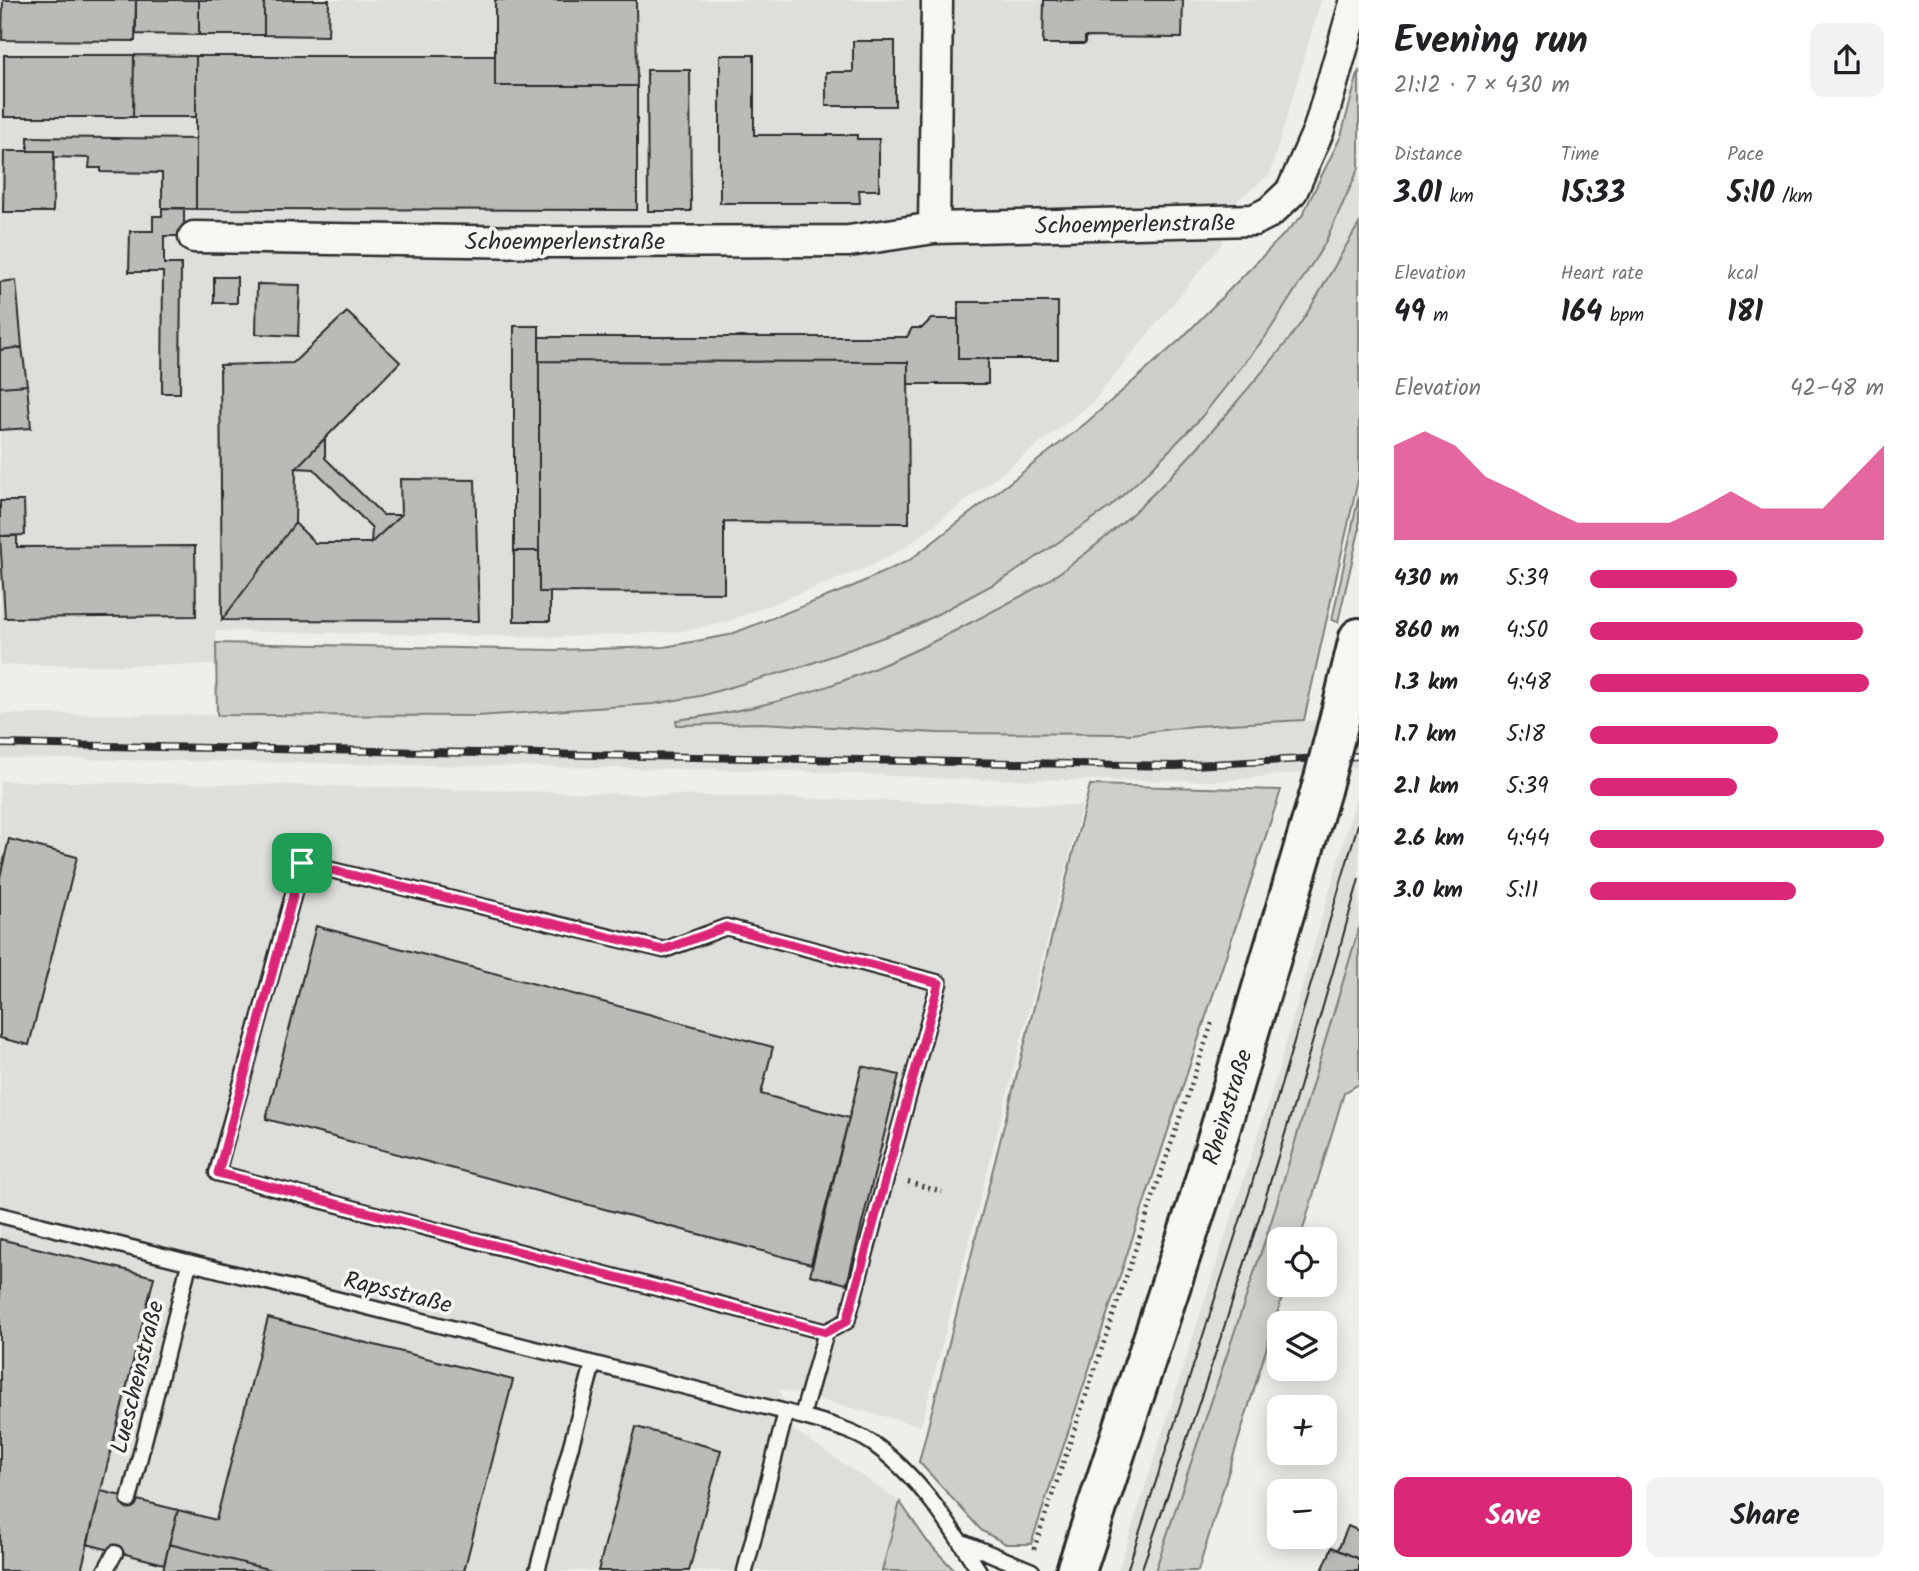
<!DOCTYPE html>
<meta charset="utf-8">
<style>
body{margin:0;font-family:Kalam,sans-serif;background:#f2f2f2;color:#202124;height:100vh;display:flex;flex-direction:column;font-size:26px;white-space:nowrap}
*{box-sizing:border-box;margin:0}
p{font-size:23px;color:#757577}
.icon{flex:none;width:38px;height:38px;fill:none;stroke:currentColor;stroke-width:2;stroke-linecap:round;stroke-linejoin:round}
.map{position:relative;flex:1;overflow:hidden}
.panel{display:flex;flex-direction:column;background:#fff;width:560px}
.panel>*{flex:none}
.buttons{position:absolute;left:1267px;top:1227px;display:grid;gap:14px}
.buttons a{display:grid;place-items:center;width:70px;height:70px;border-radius:14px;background:#fff;box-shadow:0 4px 18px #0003;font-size:35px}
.pin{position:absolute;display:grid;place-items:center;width:60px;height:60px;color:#fff;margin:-30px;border-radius:14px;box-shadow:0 4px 10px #0006}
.round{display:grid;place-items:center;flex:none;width:74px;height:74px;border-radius:14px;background:#f2f2f2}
.overview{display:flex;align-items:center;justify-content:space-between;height:119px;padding:0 35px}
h1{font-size:38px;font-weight:700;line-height:52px}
.figures{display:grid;grid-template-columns:repeat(3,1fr);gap:10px;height:119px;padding:7px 35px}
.figures div{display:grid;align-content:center}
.figures b{font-size:30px;font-weight:700}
.figures small{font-size:19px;font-weight:400}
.figures p{font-size:19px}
.chart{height:196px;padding:14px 35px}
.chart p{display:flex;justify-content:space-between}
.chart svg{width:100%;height:126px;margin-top:7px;fill:#db2777;opacity:.7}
.button{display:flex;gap:14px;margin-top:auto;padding:14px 35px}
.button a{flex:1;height:80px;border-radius:14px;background:#db2777;color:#fff;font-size:28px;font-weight:700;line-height:80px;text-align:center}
.button a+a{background:#f2f2f2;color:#202124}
ul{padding:0 35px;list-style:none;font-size:23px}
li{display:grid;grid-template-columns:112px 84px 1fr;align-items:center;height:52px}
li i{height:18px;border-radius:9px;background:#db2777}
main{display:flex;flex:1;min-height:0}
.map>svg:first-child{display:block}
</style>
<main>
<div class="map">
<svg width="1359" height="1571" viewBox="0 0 1359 1571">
<rect width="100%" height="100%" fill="#eeeeea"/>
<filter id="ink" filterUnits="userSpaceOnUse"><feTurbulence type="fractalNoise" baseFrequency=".0143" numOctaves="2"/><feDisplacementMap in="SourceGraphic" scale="14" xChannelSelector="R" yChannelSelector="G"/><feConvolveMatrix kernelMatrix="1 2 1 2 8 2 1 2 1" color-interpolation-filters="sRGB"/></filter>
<g filter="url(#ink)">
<!-- built -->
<path fill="#dededb" d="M0,0h1321l-51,174 -32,26 -17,45 -130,159 -184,142 -38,21 -146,56 -47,9 -119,5 -341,-6 1,34h-217z
M1359,168v56l-60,100 -77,96 -47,51 -70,66 -39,31 -43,28 -132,68 -44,17 -71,21 -48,12 -52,6 1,5 85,-2 175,10 195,1 63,-8 164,-8v49l-139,14 -263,-2 -161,-8 -796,-13v-44l478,2 175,-12 88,-19 63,-19 113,-41 92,-49 101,-69 41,-38 47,-48 68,-85 58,-91z
M0,781l294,4 788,21 -161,620 -142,-37 15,41 106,72 -18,69h-882z
M1359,788v140l-87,291 -117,352h-37l154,-480z"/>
<!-- green -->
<path fill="#cececa" stroke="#7c7c7a" stroke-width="2" d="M1359,70v98l-35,77 -58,91 -68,85 -47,48 -41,38 -101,69 -92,49 -113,41 -104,30 -47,8 -175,12 -261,-1 -1,-72 338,7 110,-3 65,-12 120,-47 61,-28 176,-137 95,-84 121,-123 39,-80z
M1359,224v252l-55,244 -109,6 -63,8 -195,-1 -175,-10 -85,2 -1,-5c112,-13 195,-45 294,-97 33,-17 66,-33 96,-55 66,-47 123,-108 174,-170 20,-24 42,-48 60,-74 21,-32 39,-67 59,-100z
M1359,495v36l-21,91 -6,-2z
M1090,785l191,5 -250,754h-25l-24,-13 -63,-69z
M1359,928v156l-15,9 -44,146h-21v45l7,1 -88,286h-43l117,-352z
M900,1502l27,39 28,30h-73z"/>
<!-- building -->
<path fill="#babab7" stroke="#2b2b2b" stroke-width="2" d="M3,0h133l-1,41 -133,-1z
M136,0h63v35l-63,-1z
M199,0h65v35h-65z
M264,0h65l-1,36 -64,-1z
M495,0h141l1,86h-142z
M1044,0h139l-1,38 -97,-1v7h-42z
M853,41h42v65h-69v-34h27z
M4,55h130l-1,62h-129z
M134,55l62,1v61h-63z
M720,55h34v80h103v4h22v51h-20l1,13h-140z
M196,56h299v30h142v124l-441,-1z
M647,70h43l1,141h-43z
M28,137l168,2v70l-34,-1v-35l-61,-1v-4h-12l1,-10 -36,-1v-6h-26z
M4,151h50l-1,61h-50z
M162,208h22v28h-20v28h17l-1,129h-18l1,-121h-34l1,-41h23v-15h9z
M214,277h23v26h-23z
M16,280l6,67 -22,3v-68z
M257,284l43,1 -2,51 -42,-2z
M958,302h100v57h-100z
M347,312l53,50 -104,106 -1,55 -73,97 -2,-255 73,-2z
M931,319h27v40h30v25h-80v-22l-369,-1v-24h368l5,-9h10z
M514,326h25v225h-25z
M22,347l5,38 -27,2v-37z
M539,361l369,1 1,161 -185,-1v71l-185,-1z
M27,385l4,43 -31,2v-43z
M325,438v20l58,57h18l-30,28 1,-15 -58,-59 -18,-1z
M400,479l75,1 4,141 -257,-1 73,-97 20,20h56l30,-28z
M0,501h24l1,34 -25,1z
M0,536h17v11l178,-1 1,70 -191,2z
M514,551h25v41h11v29h-36z
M9,839l68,18 -48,188 -29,-7v-161z
M316,926l457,121 -12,47 88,24 -38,146 -545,-145z
M862,1066l37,9 -52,209 -37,-9z
M0,1239l154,38 -73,294h-81z
M268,1318l245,62 -49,191h-189l-106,-27 9,-34 38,10z
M636,1427l85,23 -32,121h-91z
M101,1491l77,19 -14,54 -77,-20z
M1348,1526l11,5v28l-21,-9z
M169,1544l106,27h-112z
M1332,1547l27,12v12h-37z"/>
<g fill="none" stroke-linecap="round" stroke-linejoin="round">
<defs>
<path id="lane" d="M302,863l362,87 62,-23 213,56 -92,338 -21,11 -609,-159z
M0,1215l786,197c27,8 62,15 86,31 46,32 78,82 107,128
M802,1416l24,-84
M129,1500l60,-236
M962,1542l70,29
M105,1571l10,-18
M537,1571l56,-207
M745,1571l41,-159"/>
<path id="street" d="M934,228l3,-228
M194,237l350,5 305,-1 85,-13 320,-8 16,-8 22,-21 27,-62 37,-129"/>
<path id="secondary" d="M1340,717l19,-79
M1076,1571l123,-371 122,-410"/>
</defs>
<!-- lane casing -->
<use href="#lane" stroke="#2b2b2b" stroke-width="19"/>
<!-- street casing -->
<use href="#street" stroke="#2b2b2b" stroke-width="35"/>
<!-- secondary casing -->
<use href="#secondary" stroke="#2b2b2b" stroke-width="44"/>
<!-- path -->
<path stroke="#2b2b2b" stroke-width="4.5" stroke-dasharray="2 5" stroke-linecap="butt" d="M908,1182l34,10
M1034,1549l179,-529"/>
<!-- lane -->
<use href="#lane" stroke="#f6f6f2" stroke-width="14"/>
<!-- street -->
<use href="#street" stroke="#f6f6f2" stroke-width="30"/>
<!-- secondary -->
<use href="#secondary" stroke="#f6f6f2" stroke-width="38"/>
<!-- tram -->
<path stroke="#2b2b2b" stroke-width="2" d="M1127,1571l124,-384 108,-366
M1141,1571c81,-228 154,-460 218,-692"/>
<defs>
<path id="rail" d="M0,744l1175,22 184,-10"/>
</defs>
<!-- rail casing -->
<use href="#rail" stroke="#2b2b2b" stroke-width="8"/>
<!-- rail -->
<use href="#rail" stroke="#f6f6f2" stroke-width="5" stroke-dasharray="16" stroke-linecap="butt"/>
<defs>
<path id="secondary-bridge" d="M1321,790l19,-73"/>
</defs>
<!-- secondary-bridge casing -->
<use href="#secondary-bridge" stroke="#2b2b2b" stroke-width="44" stroke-linecap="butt"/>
<!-- secondary-bridge -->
<use href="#secondary-bridge" stroke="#f6f6f2" stroke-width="38"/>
</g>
</g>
<g fill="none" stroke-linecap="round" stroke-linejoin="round" filter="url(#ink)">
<defs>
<path id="route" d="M302,863l361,87 63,-23 213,56 -92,338 -21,11 -608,-159z"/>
</defs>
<!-- route casing -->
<use href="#route" stroke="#fff" stroke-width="14"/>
<!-- route -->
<use href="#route" stroke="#db2777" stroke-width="9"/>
</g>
<g text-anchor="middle" stroke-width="7" stroke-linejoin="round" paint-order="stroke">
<!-- street labels -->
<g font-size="24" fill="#2b2b2b" stroke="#f6f6f2">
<text transform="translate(1135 224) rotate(-1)" y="8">Schoemperlenstraße</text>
<text x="565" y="249">Schoemperlenstraße</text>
<text transform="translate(1227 1107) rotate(-73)" y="8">Rheinstraße</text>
<text transform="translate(398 1292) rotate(14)" y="8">Rapsstraße</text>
<text transform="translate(137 1377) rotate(-76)" y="8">Lueschenstraße</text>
</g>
</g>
</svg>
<div class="buttons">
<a><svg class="icon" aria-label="locate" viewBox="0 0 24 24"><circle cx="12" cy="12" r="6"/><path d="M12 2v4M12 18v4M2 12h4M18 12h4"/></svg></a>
<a><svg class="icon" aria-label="layers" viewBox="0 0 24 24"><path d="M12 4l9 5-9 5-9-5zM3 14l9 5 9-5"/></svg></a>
<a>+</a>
<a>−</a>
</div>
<div class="pin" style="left:302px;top:863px;background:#1e9e55"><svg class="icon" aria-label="arrive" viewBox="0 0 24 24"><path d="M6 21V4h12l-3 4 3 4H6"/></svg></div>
</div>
<section class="panel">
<div class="overview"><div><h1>Evening run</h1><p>21:12 · 7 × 430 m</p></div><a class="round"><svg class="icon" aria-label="share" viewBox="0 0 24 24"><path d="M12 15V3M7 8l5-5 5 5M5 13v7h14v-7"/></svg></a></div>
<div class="figures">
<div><p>Distance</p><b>3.01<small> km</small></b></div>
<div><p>Time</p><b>15:33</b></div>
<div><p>Pace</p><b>5:10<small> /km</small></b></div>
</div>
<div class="figures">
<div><p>Elevation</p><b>49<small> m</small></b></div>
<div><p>Heart rate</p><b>164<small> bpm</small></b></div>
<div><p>kcal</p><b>181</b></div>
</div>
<div class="chart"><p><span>Elevation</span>42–48 m</p>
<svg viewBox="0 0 160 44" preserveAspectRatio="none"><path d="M0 44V11L10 6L20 11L30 22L40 27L50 33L60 38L70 38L80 38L90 38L100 33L110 27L120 33L130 33L140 33L150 22L160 11V44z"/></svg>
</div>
<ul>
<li><b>430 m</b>5:39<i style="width:50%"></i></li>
<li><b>860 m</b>4:50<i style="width:93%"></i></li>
<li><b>1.3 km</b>4:48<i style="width:95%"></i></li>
<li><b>1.7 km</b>5:18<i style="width:64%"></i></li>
<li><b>2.1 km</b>5:39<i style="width:50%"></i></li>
<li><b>2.6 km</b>4:44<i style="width:100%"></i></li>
<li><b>3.0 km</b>5:11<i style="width:70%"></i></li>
</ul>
<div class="button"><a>Save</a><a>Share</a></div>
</section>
</main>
